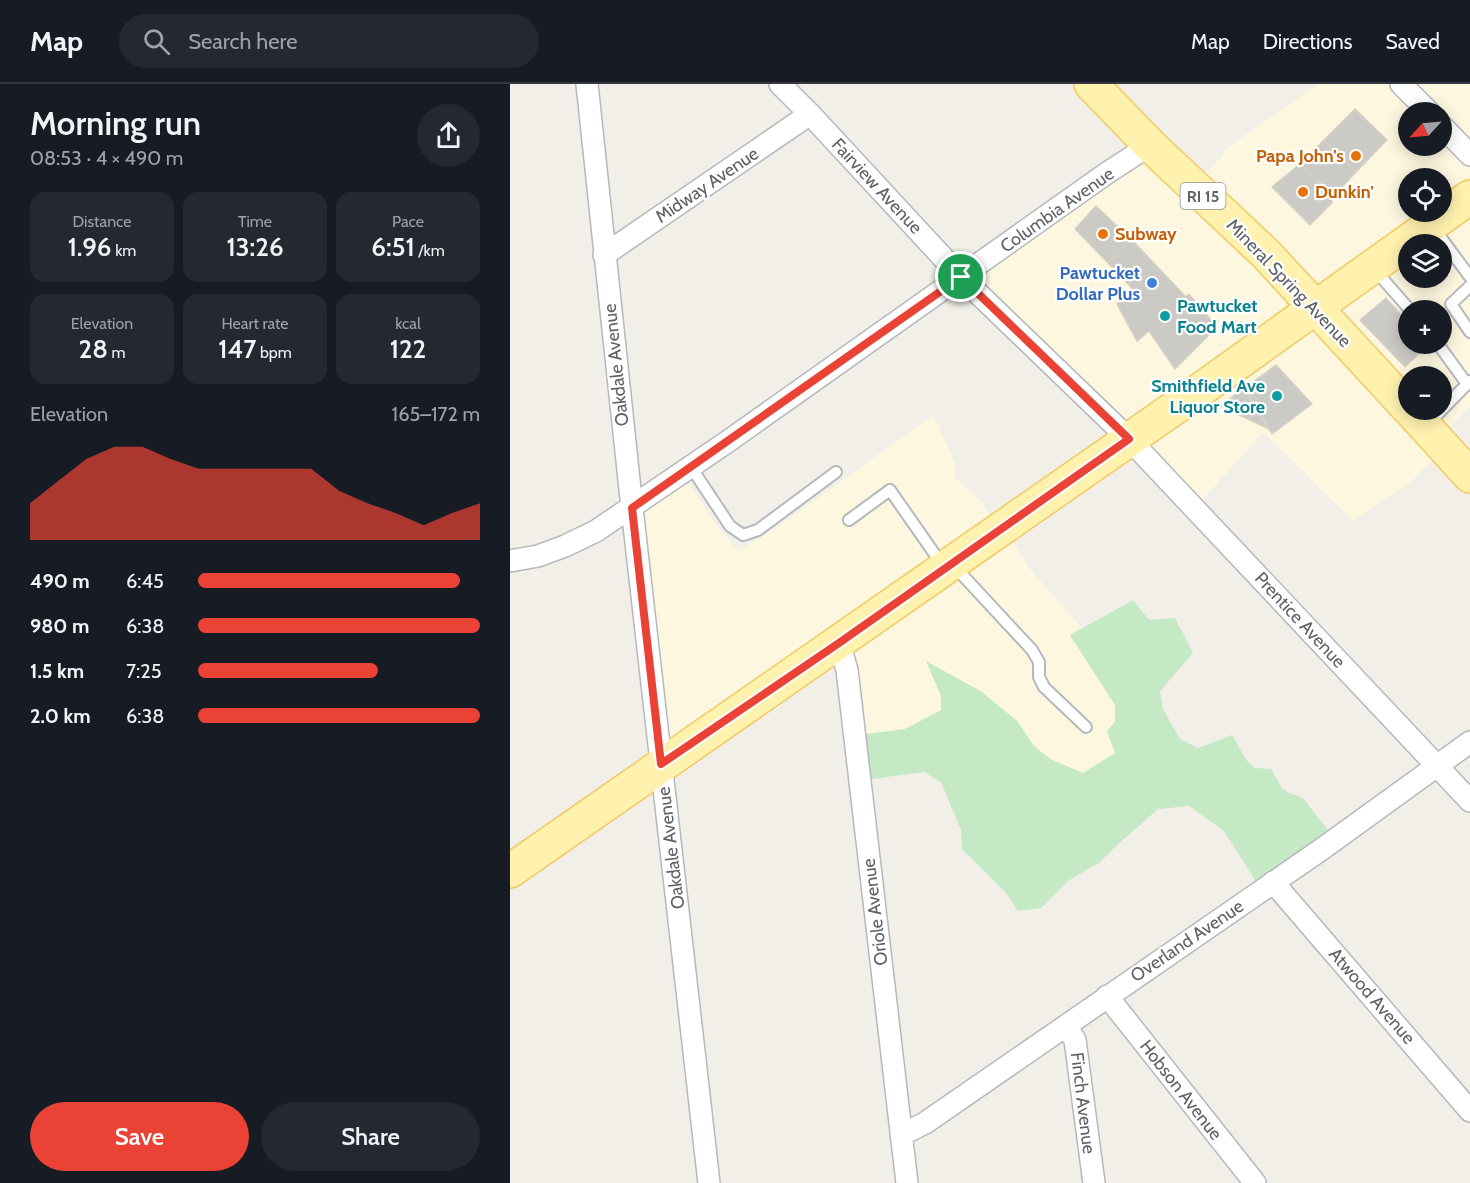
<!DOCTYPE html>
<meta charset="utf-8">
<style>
body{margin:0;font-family:Cabin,sans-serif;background:#242831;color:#f1f3f6;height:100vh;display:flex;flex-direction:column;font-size:22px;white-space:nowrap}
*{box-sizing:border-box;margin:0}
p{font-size:20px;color:#9ea1a6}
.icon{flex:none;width:33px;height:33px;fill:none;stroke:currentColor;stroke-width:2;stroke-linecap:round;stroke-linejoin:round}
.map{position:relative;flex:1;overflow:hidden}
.side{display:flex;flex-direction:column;background:#171b24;width:510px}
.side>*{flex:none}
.needle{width:39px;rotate:244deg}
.buttons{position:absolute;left:888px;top:18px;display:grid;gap:12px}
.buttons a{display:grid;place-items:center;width:54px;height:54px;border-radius:50%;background:#171b24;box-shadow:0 3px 15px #0003;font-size:30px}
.pin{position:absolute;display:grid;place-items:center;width:51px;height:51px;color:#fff;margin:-26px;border:3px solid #fff;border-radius:50%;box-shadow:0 2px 6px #0007}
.round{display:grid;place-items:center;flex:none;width:63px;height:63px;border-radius:32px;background:#242831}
.summary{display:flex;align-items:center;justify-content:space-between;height:102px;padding:0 30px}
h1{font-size:33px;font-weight:600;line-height:45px}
.stats{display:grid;grid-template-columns:repeat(3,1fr);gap:9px;height:102px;padding:6px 30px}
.stats div{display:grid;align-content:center;border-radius:15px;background:#242831;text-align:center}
.stats b{font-size:26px;font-weight:600}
.stats small{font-size:16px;font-weight:400}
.stats p{font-size:16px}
.chart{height:168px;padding:12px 30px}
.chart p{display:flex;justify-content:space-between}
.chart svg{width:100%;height:108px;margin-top:6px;fill:#ea4335;opacity:.7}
.cta{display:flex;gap:12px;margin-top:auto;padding:12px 30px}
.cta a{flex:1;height:69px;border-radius:36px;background:#ea4335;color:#fff;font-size:24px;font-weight:600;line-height:69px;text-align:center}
.cta a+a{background:#242831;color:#f1f3f6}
ul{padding:0 30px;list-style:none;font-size:20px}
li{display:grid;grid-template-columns:96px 72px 1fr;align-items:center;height:45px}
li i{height:15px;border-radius:8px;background:#ea4335}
header{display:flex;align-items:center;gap:36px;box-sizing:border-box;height:84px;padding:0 30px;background:#171b24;border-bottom:2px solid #363941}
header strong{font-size:28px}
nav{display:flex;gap:33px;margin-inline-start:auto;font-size:21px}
.search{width:420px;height:54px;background:#242831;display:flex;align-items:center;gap:15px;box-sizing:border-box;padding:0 21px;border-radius:33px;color:#9ea1a6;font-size:22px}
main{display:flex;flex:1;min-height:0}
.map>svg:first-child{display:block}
</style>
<header>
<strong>Map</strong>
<div class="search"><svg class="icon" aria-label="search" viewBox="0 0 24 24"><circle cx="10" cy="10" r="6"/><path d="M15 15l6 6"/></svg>Search here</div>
<nav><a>Map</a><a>Directions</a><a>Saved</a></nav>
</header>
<main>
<section class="side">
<div class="summary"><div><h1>Morning run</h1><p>08:53 · 4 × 490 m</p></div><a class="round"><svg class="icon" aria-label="share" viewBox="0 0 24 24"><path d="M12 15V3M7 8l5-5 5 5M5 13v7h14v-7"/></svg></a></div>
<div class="stats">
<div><p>Distance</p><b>1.96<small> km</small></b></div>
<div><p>Time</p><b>13:26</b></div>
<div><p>Pace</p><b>6:51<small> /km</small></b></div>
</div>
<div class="stats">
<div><p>Elevation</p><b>28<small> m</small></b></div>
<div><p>Heart rate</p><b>147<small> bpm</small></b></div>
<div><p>kcal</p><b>122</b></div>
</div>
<div class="chart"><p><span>Elevation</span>165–172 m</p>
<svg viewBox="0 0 160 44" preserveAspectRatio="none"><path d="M0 44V29L10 20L20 11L30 6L40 6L50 11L60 15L70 15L80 15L90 15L100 15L110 24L120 29L130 33L140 38L150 33L160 29V44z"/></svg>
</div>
<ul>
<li><b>490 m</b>6:45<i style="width:93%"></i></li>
<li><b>980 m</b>6:38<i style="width:100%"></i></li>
<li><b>1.5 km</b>7:25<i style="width:64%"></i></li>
<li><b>2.0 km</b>6:38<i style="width:100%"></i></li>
</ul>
<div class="cta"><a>Save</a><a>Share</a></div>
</section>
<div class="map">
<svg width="960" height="1099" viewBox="0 0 960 1099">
<rect width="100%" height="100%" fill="#f1efe8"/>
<!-- commercial -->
<path fill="#fef7e0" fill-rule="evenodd" d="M808,0h152v322l-31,32 4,10 -33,35 -57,38 -90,-89 -65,73 -228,-225 176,-134 47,38 27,-25 7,-11zM898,28h34v34h-34zM898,94h34v34h-34zM898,160h34v34h-34zM898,226h34v34h-34zM898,292h34v34h-34z
M423,331l22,48v15l25,22 18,26 7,2 24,40 53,60 -12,8 45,69v17l-8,9 9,22 -33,20 -33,-14 -17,-14 -16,-24 -35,-29 -56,-30 15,34v14l-36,20 -47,5 -13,-94 -176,117 -31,-258 42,-28 39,56 19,23 45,-28z"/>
<!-- green -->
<path fill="#c5e8c5" d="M623,516l16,20 26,-2 18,35 -33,38 3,18 17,30 18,9 34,-13 15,26 8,7 16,1 11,19 7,5 14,5 30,39 -74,49 -35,-55 -35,-25 -31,3 -42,37 -17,17 -30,17 -28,28 -23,3 -12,-18 -44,-44 -1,-19 -20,-48 -17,-10 -60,8 -6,-45 47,-6 36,-19v-14l-15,-35 56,31 35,29 17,25 16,13 33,14 32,-20 -8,-22 8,-9v-17l-45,-70z"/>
<!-- building -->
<path fill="#cccac5" stroke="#d6d1c6" stroke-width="1.5" d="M845,25l32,31 -31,32 -32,-32z
M814,56l32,32 -23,25 -32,-34z
M791,79l32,34 -1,6 -22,22 -38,-38z
M586,122l35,33 -23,24 -33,-34z
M621,155l55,58 3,-3 28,33 -42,42 -26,-38 -12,10 -20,-37 15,-16 -24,-25z
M876,214l22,24v22h21l-24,23 -45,-47z
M766,281l36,39 -40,30 -27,-46z
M734,304l23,40 -47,-22z"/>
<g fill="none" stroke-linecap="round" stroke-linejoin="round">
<defs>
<path id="lane" d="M923,143l37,50
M865,186l35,40
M960,202l-19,18 19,28
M928,260l29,40
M918,340l42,-43
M181,383l39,59 13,9 15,-5 78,-58
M339,436l41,-30 53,76
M444,482l78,84 7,12v15l5,10 42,40"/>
<path id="street" d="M77,0l45,424 77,675
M270,0l30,30 151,163 168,162 341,362
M891,0l28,28
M932,42l28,29
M94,171l206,-141
M0,477l28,-5 27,-10 31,-15 131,-89 380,-269 43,-28
M329,559l8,27 60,513
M763,798l197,229
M597,912l148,187
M556,942l9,14 19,143
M391,1051l24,-12 397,-274 148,-107"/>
<path id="primary" d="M581,0l59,61 116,109 142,154
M900,326l60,66
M0,787l683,-476 277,-198"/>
</defs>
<!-- lane casing -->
<use href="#lane" stroke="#b5b8bc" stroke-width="14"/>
<!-- street casing -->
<use href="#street" stroke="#b5b8bc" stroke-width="24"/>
<!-- primary casing -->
<use href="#primary" stroke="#f2c960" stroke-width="36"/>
<!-- lane -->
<use href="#lane" stroke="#fff" stroke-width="10"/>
<!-- street -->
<use href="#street" stroke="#fff" stroke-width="21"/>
<!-- primary -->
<use href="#primary" stroke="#fff2af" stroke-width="33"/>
</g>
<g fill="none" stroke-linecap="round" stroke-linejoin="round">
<defs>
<path id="route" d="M451,193l168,162 -290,204 -178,121 -29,-256z"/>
</defs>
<!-- route casing -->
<use href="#route" stroke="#fff" stroke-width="12"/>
<!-- route -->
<use href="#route" stroke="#ea4335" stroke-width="8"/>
</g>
<!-- markers -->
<g fill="#e8710a" stroke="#fff" stroke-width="2">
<circle cx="846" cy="72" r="6"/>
<circle cx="793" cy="108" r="6"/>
<circle cx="593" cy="150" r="6"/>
</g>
<circle fill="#3f7fe0" stroke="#fff" stroke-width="2" cx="642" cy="199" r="6"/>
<g fill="#0f9aa8" stroke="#fff" stroke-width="2">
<circle cx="655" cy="232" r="6"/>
<circle cx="767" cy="312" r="6"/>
</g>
<g text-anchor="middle" stroke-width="4.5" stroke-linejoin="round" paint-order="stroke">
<!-- shield labels -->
<rect fill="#fff" stroke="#8f9295" stroke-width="1.5" x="670.5" y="99" width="45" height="26" rx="4.5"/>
<g font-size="16" font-weight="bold" fill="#5f6368">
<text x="693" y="118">RI 15</text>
</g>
<!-- food labels -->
<g font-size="18" font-weight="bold" fill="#c56008" stroke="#fff" text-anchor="start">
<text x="834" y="78" text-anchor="end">Papa John's</text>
<text x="805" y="114">Dunkin'</text>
<text x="605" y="156">Subway</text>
</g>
<!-- street labels -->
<g font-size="18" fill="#5f6368" stroke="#fff">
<text transform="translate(197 101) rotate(-34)" y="6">Midway Avenue</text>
<text transform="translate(367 102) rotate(47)" y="6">Fairview Avenue</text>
<text transform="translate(547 126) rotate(-35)" y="6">Columbia Avenue</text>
<text transform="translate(779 199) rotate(46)" y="6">Mineral Spring Avenue</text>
<text transform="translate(106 281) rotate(-96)" y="6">Oakdale Avenue</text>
<text transform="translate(790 536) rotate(47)" y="6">Prentice Avenue</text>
<text transform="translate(161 764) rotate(-97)" y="6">Oakdale Avenue</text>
<text transform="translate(365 828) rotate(-97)" y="6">Oriole Avenue</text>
<text transform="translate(677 857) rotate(-34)" y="6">Overland Avenue</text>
<text transform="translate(862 912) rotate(49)" y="6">Atwood Avenue</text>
<text transform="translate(671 1006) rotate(52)" y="6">Hobson Avenue</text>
<text transform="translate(573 1019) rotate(83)" y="6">Finch Avenue</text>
</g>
<!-- shop labels -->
<g font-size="18" font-weight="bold" fill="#366cbe" stroke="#fff" text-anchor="end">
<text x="630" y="195">Pawtucket<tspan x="630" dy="21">Dollar Plus</tspan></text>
</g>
<!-- culture labels -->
<g font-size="18" font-weight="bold" fill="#0d838f" stroke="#fff" text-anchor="start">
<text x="667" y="228">Pawtucket<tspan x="667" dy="21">Food Mart</tspan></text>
<text x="755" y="308" text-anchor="end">Smithfield Ave<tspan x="755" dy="21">Liquor Store</tspan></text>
</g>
</g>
</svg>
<div class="buttons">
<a><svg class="needle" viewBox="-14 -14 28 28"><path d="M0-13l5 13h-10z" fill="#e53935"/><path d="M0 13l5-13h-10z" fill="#9ea1a6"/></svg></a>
<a><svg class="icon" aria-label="locate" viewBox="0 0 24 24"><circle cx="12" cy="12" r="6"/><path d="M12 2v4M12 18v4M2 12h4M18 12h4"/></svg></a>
<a><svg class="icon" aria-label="layers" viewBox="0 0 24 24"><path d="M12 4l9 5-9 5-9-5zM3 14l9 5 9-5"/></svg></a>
<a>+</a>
<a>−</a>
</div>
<div class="pin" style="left:451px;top:193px;background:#1e9e55"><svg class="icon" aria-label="arrive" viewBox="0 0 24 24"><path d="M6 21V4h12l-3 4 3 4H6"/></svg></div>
</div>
</main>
